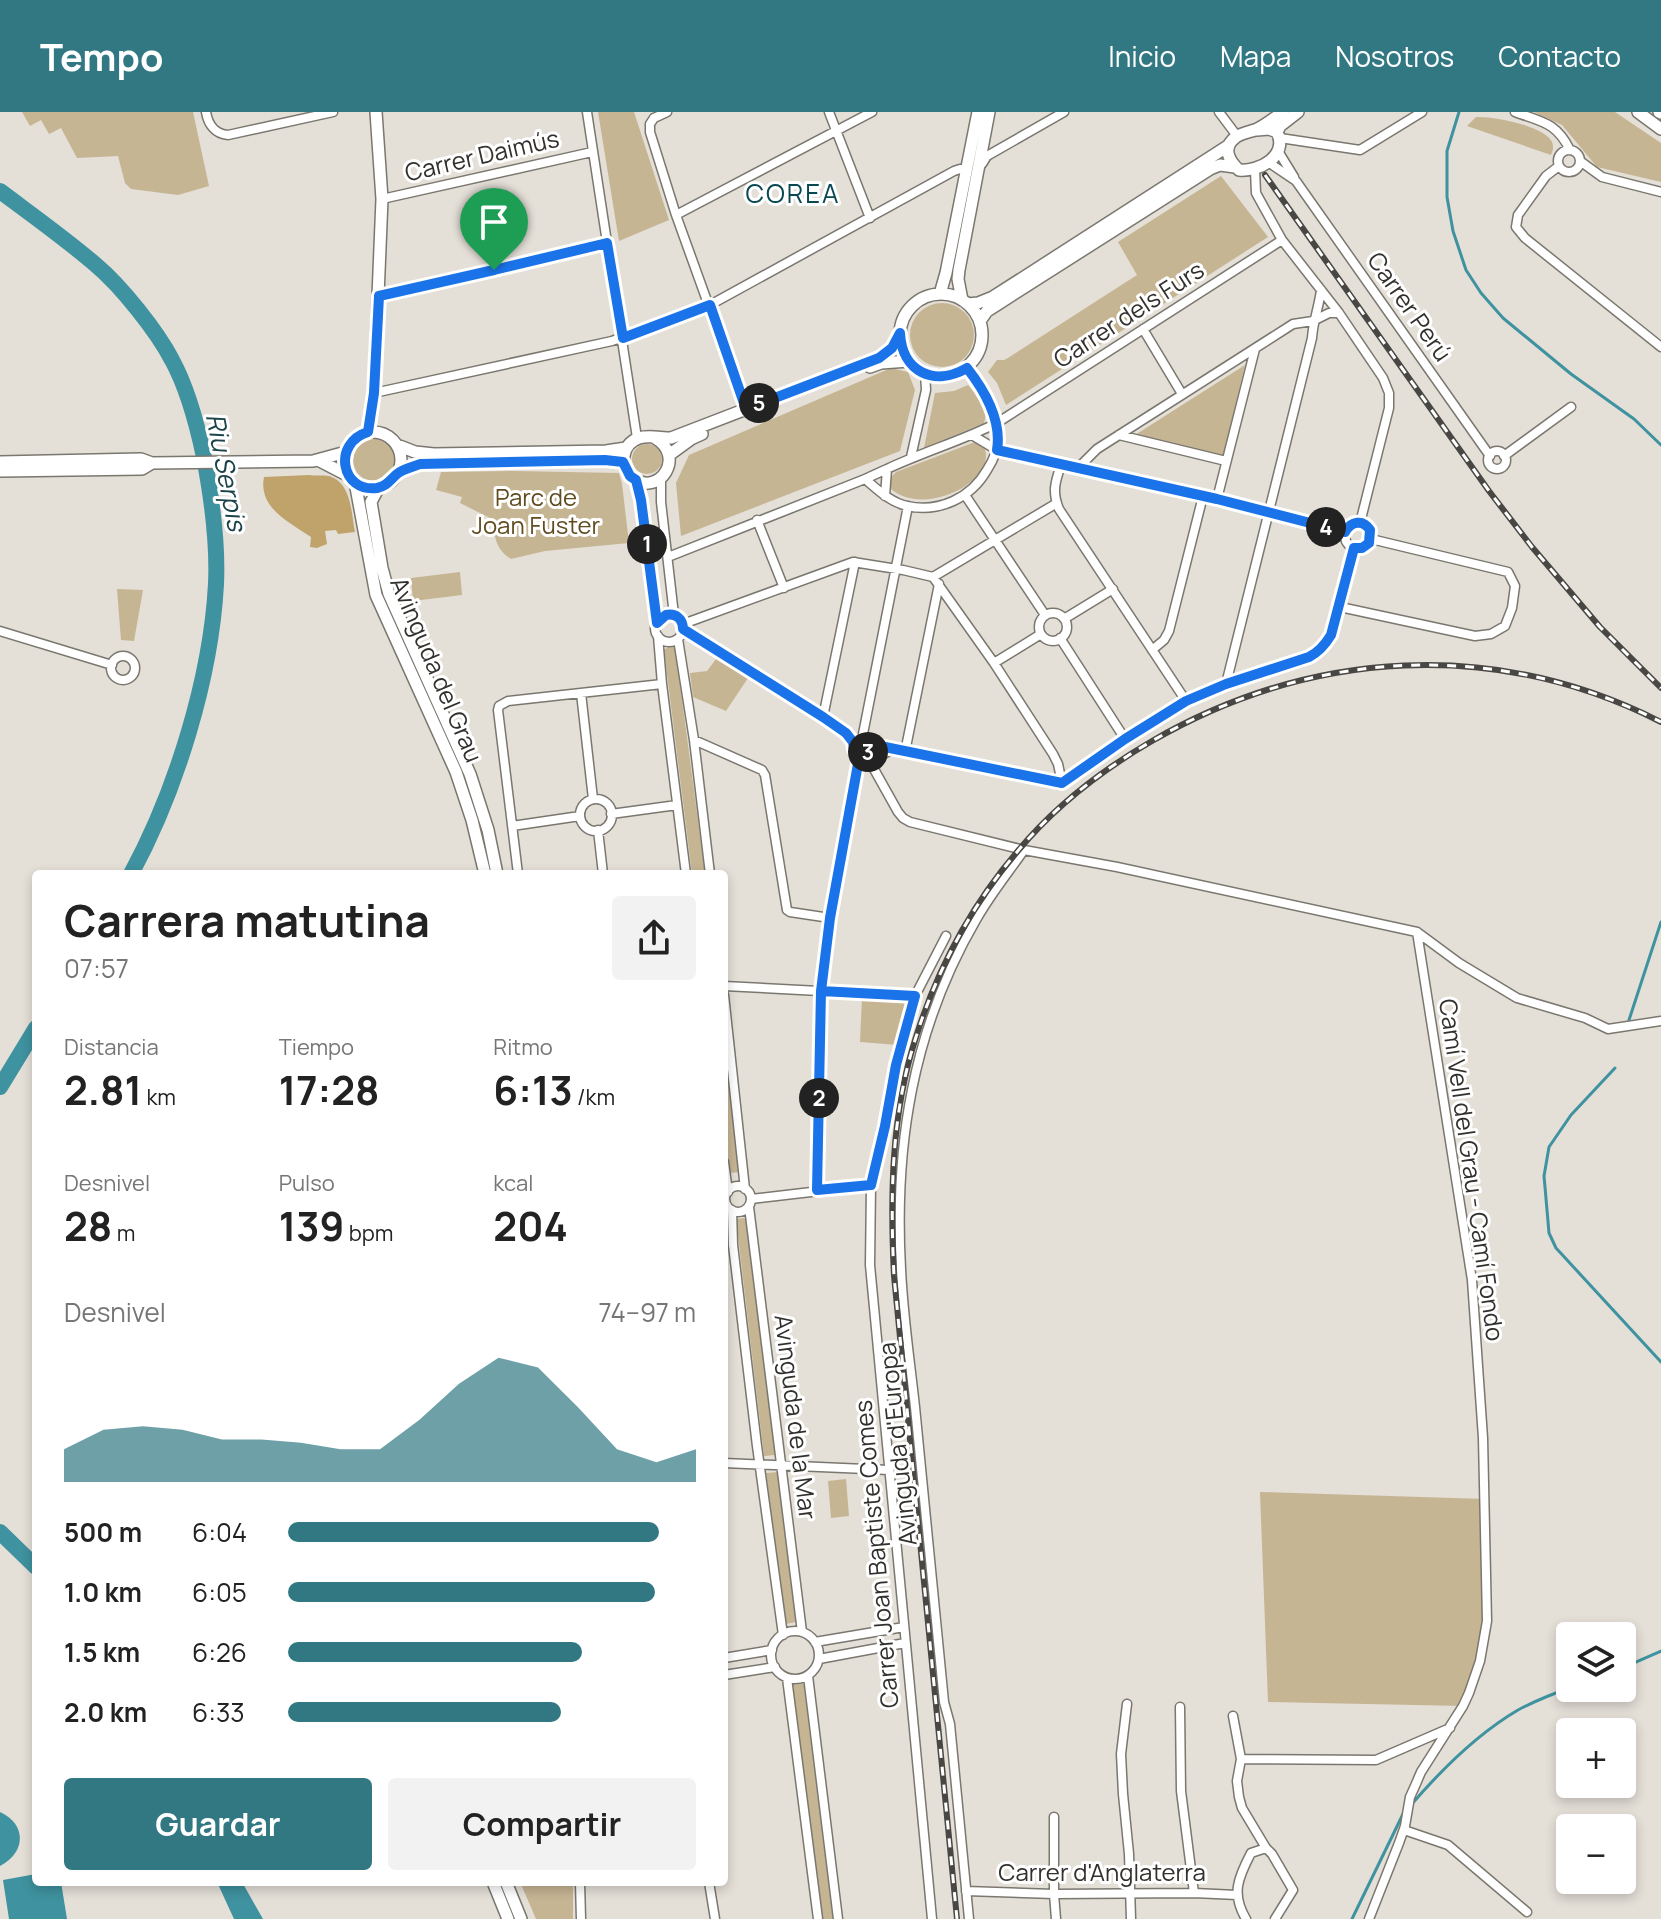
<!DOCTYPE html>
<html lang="es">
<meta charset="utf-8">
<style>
body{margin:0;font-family:Manrope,sans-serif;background:#f2f2f2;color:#222;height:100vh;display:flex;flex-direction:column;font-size:30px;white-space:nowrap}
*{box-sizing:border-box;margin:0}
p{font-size:26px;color:#767676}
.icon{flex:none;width:44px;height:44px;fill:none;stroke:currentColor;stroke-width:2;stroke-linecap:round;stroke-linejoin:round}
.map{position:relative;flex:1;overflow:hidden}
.details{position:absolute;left:32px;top:758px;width:696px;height:1016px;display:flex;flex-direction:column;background:#fff;border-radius:8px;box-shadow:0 4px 12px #0003}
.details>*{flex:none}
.controls{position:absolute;left:1556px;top:1510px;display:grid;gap:16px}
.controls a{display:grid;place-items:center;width:80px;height:80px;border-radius:8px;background:#fff;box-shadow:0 4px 12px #0003;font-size:40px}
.pin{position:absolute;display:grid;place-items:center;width:68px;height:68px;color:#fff;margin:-82px -34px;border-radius:50% 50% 50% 0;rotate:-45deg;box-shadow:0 0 8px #0007}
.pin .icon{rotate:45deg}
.km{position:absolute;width:40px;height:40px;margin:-20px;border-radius:50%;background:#222;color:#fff;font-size:22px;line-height:40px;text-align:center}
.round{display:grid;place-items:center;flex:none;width:84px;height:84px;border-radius:8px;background:#f2f2f2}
.headline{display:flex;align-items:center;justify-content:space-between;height:136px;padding:0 32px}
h1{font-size:44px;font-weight:700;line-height:60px}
.metrics{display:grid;grid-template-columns:repeat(3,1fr);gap:12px;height:136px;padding:8px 32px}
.metrics div{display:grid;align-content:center}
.metrics b{font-size:40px;font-weight:700}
.metrics small{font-size:22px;font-weight:400}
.metrics p{font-size:22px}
.chart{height:224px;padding:16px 32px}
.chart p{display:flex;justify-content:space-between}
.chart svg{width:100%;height:144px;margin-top:8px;fill:#317883;opacity:.7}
.button{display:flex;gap:16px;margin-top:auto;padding:16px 32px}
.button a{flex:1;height:92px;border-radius:8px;background:#317883;color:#fff;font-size:32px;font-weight:700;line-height:92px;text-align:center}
.button a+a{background:#f2f2f2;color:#222}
ul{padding:0 32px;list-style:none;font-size:26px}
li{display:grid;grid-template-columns:128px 96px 1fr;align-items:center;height:60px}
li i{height:20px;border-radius:10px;background:#317883}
header{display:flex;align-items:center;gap:48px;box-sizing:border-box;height:112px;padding:0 40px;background:#317883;color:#fff}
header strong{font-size:38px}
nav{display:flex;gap:44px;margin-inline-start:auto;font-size:28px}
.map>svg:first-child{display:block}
</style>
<header>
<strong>Tempo</strong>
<nav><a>Inicio</a><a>Mapa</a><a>Nosotros</a><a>Contacto</a></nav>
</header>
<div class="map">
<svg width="1661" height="1807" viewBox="0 0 1661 1807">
<rect width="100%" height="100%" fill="#e4dfd7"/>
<!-- green -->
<path fill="#c6b593" d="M22,0h171l16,74 -31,9 -47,-6 -6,-6 -7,-27 -41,2 -16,-30 -12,6 -8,-14 -11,6z
M598,0h36l35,108 -50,21z
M1534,0h81l46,31v39l-64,-15 -35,-42z
M1476,5c17,-1 69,9 76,25 2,6 1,8 -1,13l-84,-29z
M1221,64l47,61 -262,168 -9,-22 -9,-11 9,-12h7l4,-2 129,-83 -19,-33z
M910 223a32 32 0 1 1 64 0a32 32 0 1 1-64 0Z
M1245,253l-22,91 -88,-21z
M891,256l17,4 7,18 -15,61 -219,85 -5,-53 13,-28z
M968,273c9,11 21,24 16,38l-60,25 11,-55 19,-2z
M353 348a21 21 0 1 1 42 0a21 21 0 1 1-42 0Z
M975,330l8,3c19,33 -57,74 -92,44v-12l5,-5z
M632 347a15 15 0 1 1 30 0a15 15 0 1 1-30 0Z
M515,359l104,2 3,11 7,59 -84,8 -34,8c-18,-12 -14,-22 -21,-41l-30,-15 2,-6 -26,-7 5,-18z
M460,460l2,23 -49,6 -2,-23z
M117,477l26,1 -9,51 -13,-1z
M675,534l30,228h-13l-28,-224 4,-3z
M716,547l32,19 -22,33 -33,-14 -3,-24 17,-2z
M862,885l47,5 -11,43 -38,-3z
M724,921l17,139 -12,1 -5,-39z
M744,1106l2,2 29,235 -11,1 -28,-237z
M778,1360l18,150 -10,2 -20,-151z
M846,1367l3,37 -18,2 -3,-37z
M1260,1380l225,7 -2,146 -20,61 -195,-4z
M803,1567l30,240h-11l-30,-238z
M520,1770h53v37h-37z"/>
<!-- forest -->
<path fill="#bfa36a" d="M309,363c6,1 14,0 20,1 23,7 22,37 26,56l-17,2 -2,-4 -11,1 2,13 -10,4 -7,-1 1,-10c-22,-15 -53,-29 -47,-60z"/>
<!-- water -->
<path fill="#3f929f" d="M0,1700c27,12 26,41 0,54z
M36,1762v8h25l6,37h-58l-6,-39z
M217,1770h25l21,37h-29z"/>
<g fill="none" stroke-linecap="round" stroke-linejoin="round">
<!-- stream -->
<path stroke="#3f929f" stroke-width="3" d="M1459,0l-12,39v46l6,34 13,39 15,23 22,25 68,56 63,45 27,26
M1629,908l32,-98
M1615,956l-44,47 -22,32 -5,29 1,11 4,46 7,15 105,114
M1622,1556l39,-17
M1411,1693c31,-36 66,-71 107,-95 17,-9 34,-16 52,-22
M1352,1807l51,-105"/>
<!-- river -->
<path stroke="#3f929f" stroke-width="16" d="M0,79c32,24 66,48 96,74 25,21 61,66 76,95 16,29 25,64 32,97 8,42 14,85 12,127 -5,94 -40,207 -85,290
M0,975l36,-59
M0,1420l36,35"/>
<defs>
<path id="street" d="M206,0c2,12 9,22 22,23l105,-23
M587,0l50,326
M829,0l41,106
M1219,0l18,24
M1515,0c27,10 41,10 55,38
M654,6l-4,6v8l26,83 70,194
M654,6l13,-6
M1280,26l80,12 62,-38
M1558 49a11 11 0 1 1 22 0a11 11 0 1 1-22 0Z
M1278,39l16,26
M1580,49l22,16 59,15
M1268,50l28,19 194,275
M982,52l5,-8 77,-44
M1559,54l-13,10 -28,39 -2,12 9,11 136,109
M1255,58l1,23 26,47 57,73 44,65 6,15v15l-29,115
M382,87l210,-47
M676,103l196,-103
M379,184l228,-53
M1143,217l39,65
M374,281l238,-52 98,-36 244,-134 6,-2 6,1
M972,323l25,15 220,49 128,33
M1119,323l107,26
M1488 348a9 9 0 1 1 18 0a9 9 0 1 1-18 0Z
M1504,344l67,-49
M911,345l15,-67 -1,-17
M1061,353c-6,17 -9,27 -2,44l127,192
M1078,356l19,-19 196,-125 20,-3 16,-8h10
M661,365v25l13,113
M865,367l22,-10
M636,368l6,24 15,119
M965,383l80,120
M885,384l2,-27c36,-17 74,-28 110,-46l285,-183
M1217,387l38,-150
M757,408l27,68
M1345 424a13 13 0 1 1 26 0a13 13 0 1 1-26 0Z
M668,445l197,-78c13,11 25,23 42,27 32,7 64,-8 80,-36 7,-11 12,-22 11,-35 -1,-23 -17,-49 -31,-67
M933,465l124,-74
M1340,495l135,29 16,-2 14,-8 7,-18 3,-22 -7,-14 -137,-33
M1039 515a14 14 0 1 1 28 0a14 14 0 1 1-28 0Z
M655 516a14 14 0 1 1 28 0a14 14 0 1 1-28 0Z
M1064,507l49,-30
M683,512l170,-62 50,8 30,7 61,86 59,91 5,10 4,19
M683,517l140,88 23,16 7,9
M0,519l112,34
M658,524l4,48 24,190
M1060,526l65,101
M678,527l16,101 16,134
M1152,538l12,-10 5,-9 34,-135
M111 556a12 12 0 1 1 24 0a12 12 0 1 1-24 0Z
M994,551l47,-29
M1226,572l86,-346c1,-17 7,-31 9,-48
M581,581l12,106
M823,605l32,-155
M863,622l45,-228
M694,628l68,30 3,5 22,135 3,2 40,6
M872,635l8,-1 182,37
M905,640l34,-168
M865,641l33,59 5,6 7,4 114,28 93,17 300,65 42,31 58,35 68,20 23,11 53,-8
M874,656l8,-13 11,-6
M1062,671l63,-44 61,-38 40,-17 90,-31c25,-22 30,-72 38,-105
M580 703a16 16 0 1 1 32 0a16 16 0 1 1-32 0Z
M611,702l66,-9
M512,714l68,-10
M598,718l5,44
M518,762l-20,-164 1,-4 9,-5 154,-17
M724,874l191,10
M724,883l21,194
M724,1050l4,30
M725 1087a13 13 0 1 1 26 0a13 13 0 1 1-26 0Z
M817,1078l4,-199 9,-73 30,-165
M751,1087l120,-14
M749,1095l53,425
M732,1098l1,35 24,201 26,189
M724,1351l165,7
M771 1543a24 24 0 1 1 48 0a24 24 0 1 1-48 0Z
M815,1530l89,-15
M724,1546l48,-8
M819,1547l86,-16
M724,1563l51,-8
M808,1564l30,243
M787,1566l31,241
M1127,1592l-6,50 2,40 6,60 2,65
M1180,1595l1,84 13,102
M1233,1604l8,43 -4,22 2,16 3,11 24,40
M1241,1647l135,1 74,-32
M1054,1705v77l2,25
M1404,1718l44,15 79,67
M580,1770l1,37
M709,1770l6,37
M966,1779l88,3 140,-1 43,2
M932,1807l-62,-654 1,-80 14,-59 11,-61 19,-69 31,-60
M969,1807l-19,-195 -6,-22c-10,-98 -19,-197 -29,-295 -5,-46 -12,-92 -14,-138 -7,-124 12,-241 75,-349 14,-25 32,-47 48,-70
M1246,1807c-15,-25 -8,-41 5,-66l15,-5 6,6 21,36 -18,29
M1369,1807l30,-76 6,-17 5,-29 5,-11 6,-14 42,-66 6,-13 11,-32 7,-40 -4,-183 -11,-158 -55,-348"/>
<path id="secondary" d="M1638,0l23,17
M1659,0l2,1
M1257,18l12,-1 8,3c12,24 -18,40 -38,38 -11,-10 -17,-23 -3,-33 6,-4 13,-5 19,-7 10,-4 19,-12 28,-18
M1277,20l3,-6 18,-14
M900 223a41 41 0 1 1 82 0a41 41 0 1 1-82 0Z
M940,182l6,-21 32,-161
M962,188l-4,-21 1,-9 30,-158
M968,192l10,-1 15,-6 235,-151
M980,209l7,-10 11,-7 212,-135 10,-4 15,2
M870,255l11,-4 28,-2
M345 348a28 28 0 1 1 56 0a28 28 0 1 1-56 0Z
M368,320l6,-39 8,-194 -6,-87
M655,326c31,18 5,58 -21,41 -16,-11 -13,-35 5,-41 9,-3 22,0 32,0l208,-80 13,-10 8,-15
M397,333l18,7 19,2 172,-3 20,-3
M669,343l22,-16 11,-5
M318,348l31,16
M0,350l141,-3 11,4 161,-2 33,-9
M0,359l142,-2 10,-6
M398,360l22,-8 185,-4 18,2
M355,370l21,113 80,177 16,48 13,54
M379,375l-8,15 11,66 7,26 81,180 18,56 9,44
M493,1770l15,37
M506,1770l15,37"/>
</defs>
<!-- street casing -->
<use href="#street" stroke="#7a776f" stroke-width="11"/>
<!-- secondary casing -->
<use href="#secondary" stroke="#7a776f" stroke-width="14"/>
<!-- street -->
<use href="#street" stroke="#fff" stroke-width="8"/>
<!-- secondary -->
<use href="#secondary" stroke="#fff" stroke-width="11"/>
<defs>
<path id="rail" d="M1265,63l224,316 43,56 68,80 61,61
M957,1807l-63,-643c-4,-80 -3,-162 22,-239 21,-67 55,-131 101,-185 37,-45 85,-82 135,-111 159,-92 344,-103 509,-19"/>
</defs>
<!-- rail casing -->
<use href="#rail" stroke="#494743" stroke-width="6"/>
<!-- rail -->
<use href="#rail" stroke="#fff" stroke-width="3" stroke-dasharray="9" stroke-linecap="butt"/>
</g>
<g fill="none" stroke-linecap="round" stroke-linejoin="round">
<defs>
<path id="route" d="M494,158l-115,26 -5,97 -6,39c-36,11 -27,61 9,56 10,-2 13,-8 20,-14 5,-5 16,-7 23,-10l185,-4 18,2 7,14 6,4 5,20 16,123 9,-8c10,-2 17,4 17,14l140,88 23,16 7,9 1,7 6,4 -30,165 -9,73 -4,199 54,-5 14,-59 11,-61 19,-69 -94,-5 9,-73 30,-165 8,-1 4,-5 8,-1 182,37 63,-44 61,-38 40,-17 83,-27c10,-5 16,-12 22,-22l23,-87h8l7,-5 1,-13c-7,-11 -19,-9 -25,2l-128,-33 -220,-49c5,-30 -12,-59 -30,-82 -33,19 -65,4 -67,-35l-8,15 -13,10 -133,51 -36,-104 -87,33 -16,-95 -113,27"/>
</defs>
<!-- route casing -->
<use href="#route" stroke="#fff" stroke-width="16"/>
<!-- route -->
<use href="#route" stroke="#1a73e8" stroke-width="10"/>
</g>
<g text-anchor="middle" stroke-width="6" stroke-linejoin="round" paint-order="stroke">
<!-- street labels -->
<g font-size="24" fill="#31302d" stroke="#fff">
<text transform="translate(482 44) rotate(-13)" y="8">Carrer Daimús</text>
<text transform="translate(1409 195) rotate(55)" y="8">Carrer Perú</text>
<text transform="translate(1129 203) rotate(-33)" y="8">Carrer dels Furs</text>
<text transform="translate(436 558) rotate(67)" y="8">Avinguda del Grau</text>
<text transform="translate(1471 1058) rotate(82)" y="8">Camí Vell del Grau - Camí Fondo</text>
<text transform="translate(795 1305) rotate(83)" y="8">Avinguda de la Mar</text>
<text transform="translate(898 1332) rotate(-96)" y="8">Avinguda d'Europa</text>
<text transform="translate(877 1442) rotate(-95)" y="8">Carrer Joan Baptiste Comes</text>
<text x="1102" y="1769">Carrer d'Anglaterra</text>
</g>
<!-- park labels -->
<g font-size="24" fill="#614c20" stroke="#fff">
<text x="536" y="394">Parc de<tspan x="536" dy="28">Joan Fuster</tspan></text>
</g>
<!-- neighbourhood labels -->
<g font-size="26" letter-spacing="2" fill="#084850" stroke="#fff">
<text x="793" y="91">COREA</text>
</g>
<!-- water labels -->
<g font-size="26" font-style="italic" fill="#1c4349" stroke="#fff">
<text transform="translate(226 360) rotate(79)" y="9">Riu Serpis</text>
</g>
</g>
</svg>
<div class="controls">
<a><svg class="icon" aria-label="layers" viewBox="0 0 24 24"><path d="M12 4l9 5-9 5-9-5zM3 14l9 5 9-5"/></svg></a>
<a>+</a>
<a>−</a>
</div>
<div class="pin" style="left:494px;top:158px;background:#1e9e55"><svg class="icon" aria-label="arrive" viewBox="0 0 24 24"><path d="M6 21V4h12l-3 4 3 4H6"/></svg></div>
<b class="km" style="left:647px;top:432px">1</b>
<b class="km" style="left:819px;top:986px">2</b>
<b class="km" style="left:868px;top:640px">3</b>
<b class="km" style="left:1326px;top:415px">4</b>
<b class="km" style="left:759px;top:291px">5</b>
<section class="details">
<div class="headline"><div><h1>Carrera matutina</h1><p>07:57</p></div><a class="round"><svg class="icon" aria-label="share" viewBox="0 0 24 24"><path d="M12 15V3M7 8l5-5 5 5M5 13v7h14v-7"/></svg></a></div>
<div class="metrics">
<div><p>Distancia</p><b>2.81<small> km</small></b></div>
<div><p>Tiempo</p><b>17:28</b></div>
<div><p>Ritmo</p><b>6:13<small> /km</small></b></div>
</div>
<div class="metrics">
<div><p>Desnivel</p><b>28<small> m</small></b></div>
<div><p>Pulso</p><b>139<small> bpm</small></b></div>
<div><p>kcal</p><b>204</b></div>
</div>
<div class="chart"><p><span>Desnivel</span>74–97 m</p>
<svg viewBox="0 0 160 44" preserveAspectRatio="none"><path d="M0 44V34L10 28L20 27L30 28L40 31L50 31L60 32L70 34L80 34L90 25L100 14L110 6L120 9L130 21L140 34L150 38L160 34V44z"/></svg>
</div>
<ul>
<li><b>500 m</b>6:04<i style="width:91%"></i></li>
<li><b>1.0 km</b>6:05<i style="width:90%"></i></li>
<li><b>1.5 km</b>6:26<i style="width:72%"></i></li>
<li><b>2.0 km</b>6:33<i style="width:67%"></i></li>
</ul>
<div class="button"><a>Guardar</a><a>Compartir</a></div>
</section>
</div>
